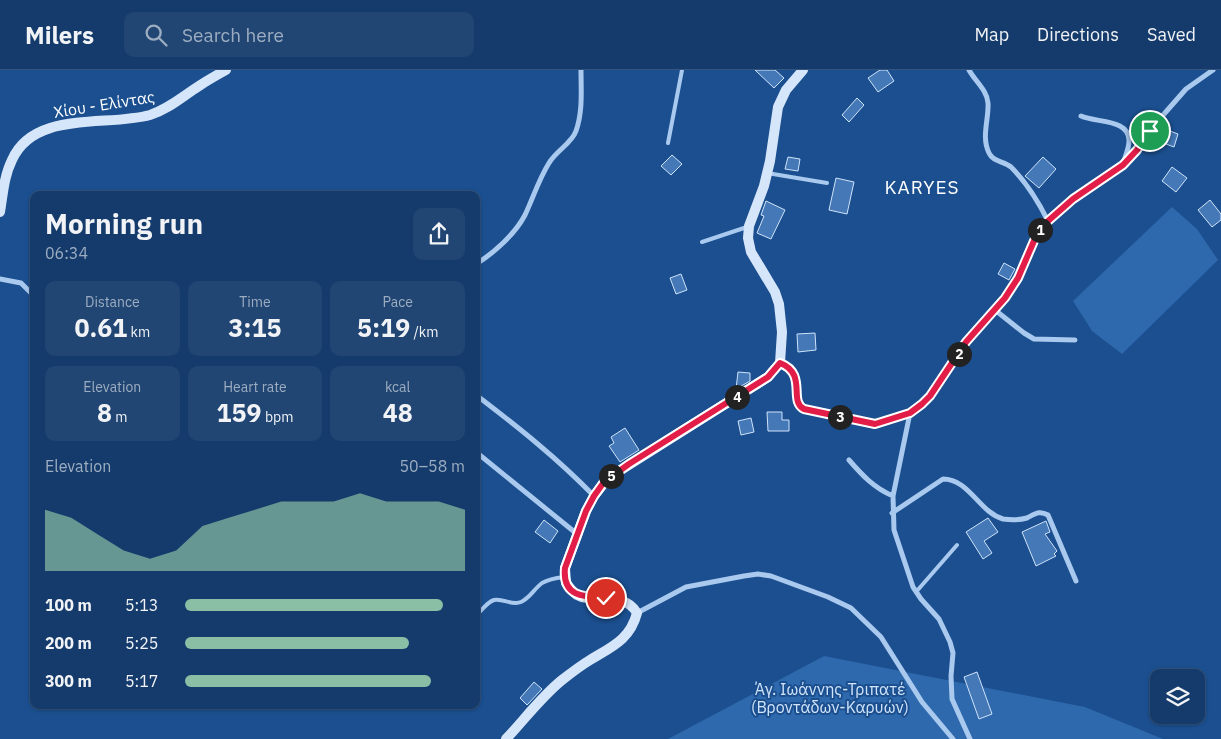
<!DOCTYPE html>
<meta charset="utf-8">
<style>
body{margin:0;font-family:"IBM Plex Sans",sans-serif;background:#214673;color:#f1f3f6;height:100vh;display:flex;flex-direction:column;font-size:19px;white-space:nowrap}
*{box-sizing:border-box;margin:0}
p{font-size:16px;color:#9dadc1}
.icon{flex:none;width:28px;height:28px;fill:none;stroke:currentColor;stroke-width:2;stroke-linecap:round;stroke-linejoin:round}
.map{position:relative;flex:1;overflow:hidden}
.panel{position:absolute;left:30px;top:121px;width:450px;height:518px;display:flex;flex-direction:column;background:#143b6b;border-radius:10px;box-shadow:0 1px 4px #0004,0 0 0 1px #33557e}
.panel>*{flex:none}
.fabs{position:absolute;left:1150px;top:599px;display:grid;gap:10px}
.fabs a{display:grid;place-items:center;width:55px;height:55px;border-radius:10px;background:#143b6b;box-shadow:0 1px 4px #0004,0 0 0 1px #33557e;font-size:25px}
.pin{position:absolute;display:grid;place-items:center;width:42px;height:42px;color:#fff;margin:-21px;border:2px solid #fff;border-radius:50%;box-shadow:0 1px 5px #0007}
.km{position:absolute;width:25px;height:25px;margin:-12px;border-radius:50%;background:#222;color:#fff;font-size:14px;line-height:25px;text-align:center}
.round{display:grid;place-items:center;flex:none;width:52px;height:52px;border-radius:10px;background:#214673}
.head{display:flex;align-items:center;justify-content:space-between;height:85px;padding:0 15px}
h1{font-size:28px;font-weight:700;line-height:38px}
.stats{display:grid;grid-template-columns:repeat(3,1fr);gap:8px;height:85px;padding:5px 15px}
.stats div{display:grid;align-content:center;border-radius:10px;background:#214673;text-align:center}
.stats b{font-size:25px;font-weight:700}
.stats small{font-size:14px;font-weight:400}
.stats p{font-size:14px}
.chart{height:140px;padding:10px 15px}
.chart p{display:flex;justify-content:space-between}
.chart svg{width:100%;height:90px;margin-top:5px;fill:#8abfa5;opacity:.7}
ul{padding:0 15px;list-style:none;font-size:16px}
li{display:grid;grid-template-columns:80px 60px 1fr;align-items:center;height:38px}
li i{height:12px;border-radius:6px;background:#8abfa5}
header{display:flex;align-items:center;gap:30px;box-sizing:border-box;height:70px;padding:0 25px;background:#143b6b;border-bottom:1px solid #33557e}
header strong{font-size:24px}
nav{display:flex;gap:28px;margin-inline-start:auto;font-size:18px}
.search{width:350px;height:45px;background:#214673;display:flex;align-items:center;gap:12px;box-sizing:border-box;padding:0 18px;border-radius:10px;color:#9dadc1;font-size:19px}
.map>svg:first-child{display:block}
</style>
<header>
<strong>Milers</strong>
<div class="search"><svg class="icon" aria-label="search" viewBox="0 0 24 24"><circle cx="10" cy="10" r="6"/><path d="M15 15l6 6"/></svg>Search here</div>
<nav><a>Map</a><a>Directions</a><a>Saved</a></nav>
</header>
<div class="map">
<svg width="1221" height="669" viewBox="0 0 1221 669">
<rect width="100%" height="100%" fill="#1b4f8f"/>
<!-- green -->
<path fill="#2e69ad" d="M1172,137l25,22 21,31 -96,94 -30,-23 -19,-30z
M824,586l261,51 78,32h-495z"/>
<!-- building -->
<path fill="#4478b7" stroke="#cfe3fa" d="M755,0h20l9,8 -10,10z
M880,0h7l7,11 -16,11 -10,-14z
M857,28l7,7 -15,17 -7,-7z
M1162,58l16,6 -4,13 -16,-6z
M672,85l10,9 -11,11 -10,-9z
M788,87l12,2 -2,12 -13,-2z
M1043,87l13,12 -17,19 -14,-12z
M1172,97l15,11 -11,14 -14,-11z
M836,108l18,4 -7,32 -18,-4z
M1210,130l11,14v6l-9,7 -14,-17z
M766,131l19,9 -14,29 -14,-6 7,-17 -3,-1z
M1004,193l11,6 -6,11 -11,-6z
M681,204l6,16 -11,4 -6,-16z
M815,263l1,17 -18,2 -1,-18z
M738,302l12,1v8l-14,8z
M767,342h15v8h7v11h-21z
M751,348l3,14 -13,3 -3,-14z
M625,358l14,22 -19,12 -11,-16 5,-3 -3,-6z
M988,448l10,14 -14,9 8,12 -9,6 -17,-27z
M544,450l14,11 -8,12 -15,-11z
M1046,451l4,11 -5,2 12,17 -3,3 2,2 -20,10 -14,-34z
M977,602l15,42 -13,5 -15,-42z
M534,612l8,7 -15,16 -7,-7z"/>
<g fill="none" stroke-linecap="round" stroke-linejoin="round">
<!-- lane -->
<path stroke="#a9c9ee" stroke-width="4" d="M668,73l14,-73
M767,103l60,10
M702,172l45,-15
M916,522l41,-47
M476,546c5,-5 11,-14 18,-16 9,-2 18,6 27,2 9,-4 13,-13 21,-19 7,-4 14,-5 22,-6"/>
<!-- street -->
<path stroke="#a9c9ee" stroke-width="5" d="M969,0c6,11 18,20 19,33 1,16 -7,34 1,50 4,9 15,8 22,14 16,16 27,34 37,54
M1081,46c16,7 49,3 48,25 0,8 -4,15 -6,23
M476,194c18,-11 39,-30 49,-49 8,-17 14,-36 24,-52 7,-12 23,-20 27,-32 7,-20 5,-41 5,-61
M0,209l21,4 13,13
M995,240l29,23 10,6 41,1
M780,293c28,11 8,38 24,46l71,15 35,-11 12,-9 9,-8 35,-54 39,-44 13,-20 16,-40 14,-17 25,-22 50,-34 14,-15 20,-28 29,-33 27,-19
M476,325c42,32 81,63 118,101
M910,343l-17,83 1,34 19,57 8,12 18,20 11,23 3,11 -2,23 1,23 18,40
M476,382l101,82
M849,390c13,15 25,28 44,36
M892,443l51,-34c26,0 36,33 60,40 7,1 17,1 24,-1 8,-4 12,-8 21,-3l28,66
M637,543l49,-26 58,-11 14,-2 13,2 57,21 23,11 30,29 41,65 31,37"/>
<!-- secondary -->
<path stroke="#d6e6fa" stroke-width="10" d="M0,142c3,-18 4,-36 12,-52 22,-50 95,-33 138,-45 19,-6 33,-19 49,-29 9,-6 18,-11 27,-16
M506,669c18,-19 35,-42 56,-59 9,-7 18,-14 28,-20 21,-13 40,-20 47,-47 -13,-23 -45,-9 -60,-18 -4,-3 -8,-8 -11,-12l-1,-15 21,-57 8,-15 11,-14 11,-9 125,-79 27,-17 12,-14 2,-31 -3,-28 -4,-12 -24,-40 -3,-14 1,-12 15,-40 6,-25 8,-54 8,-17 17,-20"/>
</g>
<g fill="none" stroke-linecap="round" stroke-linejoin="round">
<defs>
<path id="route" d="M606,528c-22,-1 -44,-1 -41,-30l21,-57 8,-15 10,-14 25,-18 139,-87 12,-14c28,11 8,38 24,46l71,15 35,-11 12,-9 8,-8 36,-54 39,-44 13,-20 19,-44 11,-13 25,-22 50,-34 14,-15 13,-19"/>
</defs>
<!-- route casing -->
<use href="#route" stroke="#fff" stroke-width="10"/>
<!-- route -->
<use href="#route" stroke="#e11d48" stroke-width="6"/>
</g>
<g text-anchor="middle" stroke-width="4" stroke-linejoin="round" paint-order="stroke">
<!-- street labels -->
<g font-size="16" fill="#fff" stroke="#1b4f8f">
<text transform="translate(104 34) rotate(-9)" y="6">Χίου - Ελίντας</text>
</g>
<!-- park labels -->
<g font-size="16" fill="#cfe3fa" stroke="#1b4f8f">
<text x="830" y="625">Άγ. Ιωάννης-Τριπατέ<tspan x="830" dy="18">(Βροντάδων-Καρυών)</tspan></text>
</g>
<!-- quarter labels -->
<g font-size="19" letter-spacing="1" fill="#fff" stroke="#1b4f8f">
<text x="922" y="124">KARYES</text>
</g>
</g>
</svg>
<div class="fabs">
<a><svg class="icon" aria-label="layers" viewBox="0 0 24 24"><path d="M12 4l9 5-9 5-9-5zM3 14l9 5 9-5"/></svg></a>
</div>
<div class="pin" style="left:1150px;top:61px;background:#1e9e55"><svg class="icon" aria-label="arrive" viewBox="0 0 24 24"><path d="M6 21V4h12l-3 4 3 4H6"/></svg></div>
<div class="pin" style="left:606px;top:528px;background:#d93025"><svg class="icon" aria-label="check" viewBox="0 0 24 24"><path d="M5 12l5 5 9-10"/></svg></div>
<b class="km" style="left:1040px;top:160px">1</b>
<b class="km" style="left:959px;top:284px">2</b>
<b class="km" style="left:840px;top:347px">3</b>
<b class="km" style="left:737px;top:327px">4</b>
<b class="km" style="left:611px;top:406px">5</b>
<section class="panel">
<div class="head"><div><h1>Morning run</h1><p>06:34</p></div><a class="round"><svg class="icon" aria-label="share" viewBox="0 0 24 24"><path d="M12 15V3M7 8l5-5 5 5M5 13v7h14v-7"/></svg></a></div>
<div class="stats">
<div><p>Distance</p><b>0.61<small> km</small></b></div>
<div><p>Time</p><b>3:15</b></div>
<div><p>Pace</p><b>5:19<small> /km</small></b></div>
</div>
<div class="stats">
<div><p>Elevation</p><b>8<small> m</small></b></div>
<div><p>Heart rate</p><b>159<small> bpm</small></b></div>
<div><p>kcal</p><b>48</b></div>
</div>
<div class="chart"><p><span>Elevation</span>50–58 m</p>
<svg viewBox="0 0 160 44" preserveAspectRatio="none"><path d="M0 44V14L10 18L20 26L30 34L40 38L50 34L60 22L70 18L80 14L90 10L100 10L110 10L120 6L130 10L140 10L150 10L160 14V44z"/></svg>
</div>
<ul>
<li><b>100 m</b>5:13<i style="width:92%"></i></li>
<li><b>200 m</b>5:25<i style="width:80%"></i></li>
<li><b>300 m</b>5:17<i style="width:88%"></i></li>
</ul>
</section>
</div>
